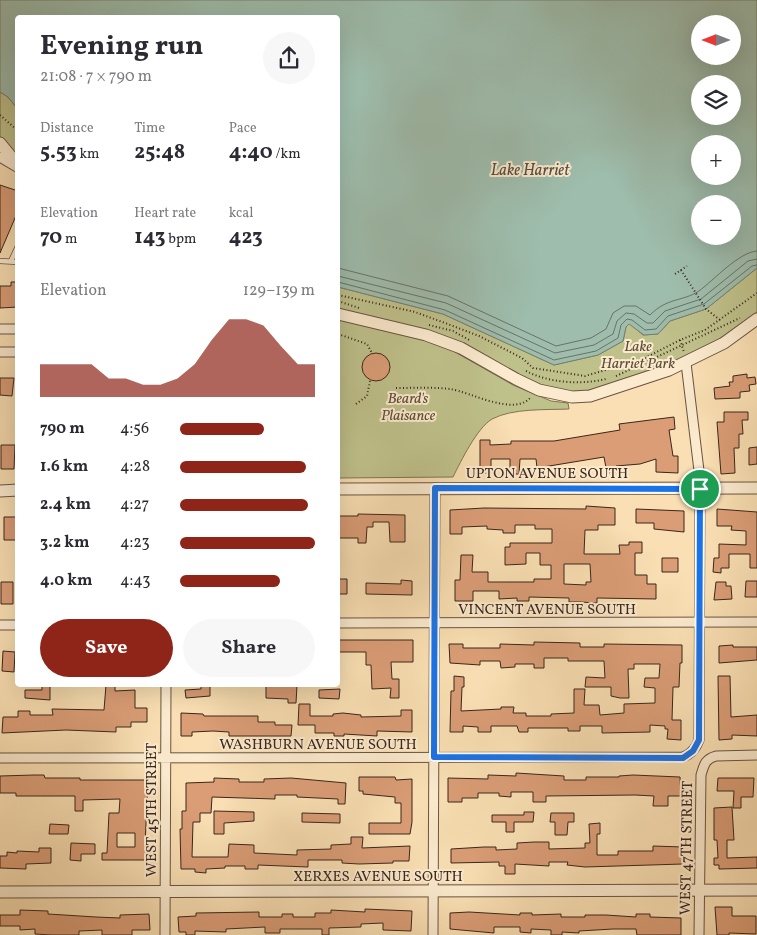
<!DOCTYPE html>
<meta charset="utf-8">
<style>
body{margin:0;font-family:Vollkorn,serif;background:#f7f7f7;color:#2b2b33;height:100vh;display:flex;flex-direction:column;font-size:19px;white-space:nowrap}
*{box-sizing:border-box;margin:0}
p{font-size:16px;color:#7c7c81}
.icon{flex:none;width:28px;height:28px;fill:none;stroke:currentColor;stroke-width:2;stroke-linecap:round;stroke-linejoin:round}
.map{position:relative;flex:1;overflow:hidden}
.sheet{position:absolute;left:15px;top:15px;width:325px;height:672px;display:flex;flex-direction:column;background:#fff;border-radius:5px;box-shadow:0 5px 20px #0002}
.sheet>*{flex:none}
.needle{width:32px;rotate:270deg}
.controls{position:absolute;left:691px;top:15px;display:grid;gap:10px}
.controls a{display:grid;place-items:center;width:50px;height:50px;border-radius:50%;background:#fff;box-shadow:0 5px 20px #0002;font-size:25px}
.pin{position:absolute;display:grid;place-items:center;width:42px;height:42px;color:#fff;margin:-21px;border:2px solid #fff;border-radius:50%;box-shadow:0 1px 5px #0007}
.round{display:grid;place-items:center;flex:none;width:52px;height:52px;border-radius:26px;background:#f7f7f7}
.overview{display:flex;align-items:center;justify-content:space-between;height:85px;padding:0 25px}
h1{font-size:28px;font-weight:700;line-height:38px}
.figures{display:grid;grid-template-columns:repeat(3,1fr);gap:8px;height:85px;padding:5px 25px}
.figures div{display:grid;align-content:center}
.figures b{font-size:21px;font-weight:700}
.figures small{font-size:14px;font-weight:400}
.figures p{font-size:14px}
.chart{height:140px;padding:10px 25px}
.chart p{display:flex;justify-content:space-between}
.chart svg{width:100%;height:90px;margin-top:5px;fill:#8f2418;opacity:.7}
.primary-button{display:flex;gap:10px;margin-top:auto;padding:10px 25px}
.primary-button a{flex:1;height:58px;border-radius:30px;background:#8f2418;color:#fff;font-size:20px;font-weight:700;line-height:58px;text-align:center}
.primary-button a+a{background:#f7f7f7;color:#2b2b33}
ul{padding:0 25px;list-style:none;font-size:16px}
li{display:grid;grid-template-columns:80px 60px 1fr;align-items:center;height:38px}
li i{height:12px;border-radius:6px;background:#8f2418}
.map>svg:first-child{display:block}
</style>
<div class="map">
<svg width="757" height="935" viewBox="0 0 757 935">
<rect width="100%" height="100%" fill="#f9dfb3"/>
<filter id="stains"><feTurbulence type="fractalNoise" baseFrequency=".004" numOctaves="4"/><feColorMatrix values="0 0 0 0 .2 0 0 0 0 .09 0 0 0 0 .02 0 0 0 .5 -.17"/></filter>
<radialGradient id="worn" r=".72"><stop offset=".6" stop-color="#630" stop-opacity="0"/><stop offset="1" stop-color="#630" stop-opacity=".3"/></radialGradient>
<!-- green -->
<path fill="#bfc18b" stroke="#7d7454" d="M0,92l8,5 9,11v59l-17,-10z
M757,268v44l-38,27 -32,20 -99,33 -34,3 -84,-42 -132,-39v-27l105,27 111,51 44,-10 25,-14 3,-14 3,-4 14,12 15,-1 12,-13 36,-12z
M338,318l103,26 72,41 38,16 17,2 1,6c-23,1 -56,-1 -77,10 -15,9 -31,42 -39,58l-115,1z"/>
<!-- water -->
<path fill="#9ebdad" stroke="#768173" fill-rule="evenodd" d="M0,0h757v268l-51,41 -36,12 -12,13 -14,1 -15,-11 -3,3 -3,14 -25,14 -44,10 -111,-51 -105,-27v-269h-320l-1,90 -9,-11 -8,-5zM700,24h32v32h-32zM700,84h32v32h-32zM700,144h32v32h-32zM700,204h32v32h-32z"/>
<g fill="none" stroke-linecap="round" stroke-linejoin="round">
<!-- shore -->
<path stroke="#6c7265" stroke-width="1" d="M338,268l110,28 108,50 35,-8 15,-9 7,-16 11,-7h12l14,9c18,-18 32,-13 49,-24 15,-11 40,-39 58,-40
M338,276l108,27 109,50 39,-8 19,-11 4,-13 9,-8 8,1 13,9h6l12,-12 36,-12 47,-38 9,-2
M338,282l107,28 109,50 42,-9 22,-13 3,-13 6,-6 5,1 13,10 11,-1 12,-13 36,-12 48,-38 5,-1"/>
</g>
<!-- building -->
<path fill="#da9d76" stroke="#3b261d" fill-rule="evenodd" d="M0,185l18,6v20l-18,42z
M11,282h7v25l-18,1v-22h11z
M362 367a14 14 0 1 1 28 0a14 14 0 1 1-28 0Z
M747,374v4l8,-1 1,7 -7,1 1,6 -10,1v6l-25,1 -1,-11 16,-2 -1,-4h4v-6z
M0,378h14l-2,18 -12,-1z
M724,412h24v8h-6l1,14h-4v14h-5l1,25 -14,1 -4,-52h7z
M674,417l1,12 -6,1 4,26h5v17l-22,-1v-13l-16,5 -24,2v6l-9,1 -3,-16 -67,11 -1,-9h-16l-1,15h-9v-15h-19v14h-11v-33h10v5l21,-1v-3h43l66,-11 -1,-6z
M1,445h14l-1,24h-13z
M757,447v17l-8,1v-17z
M586,506l29,2v17h-17v5h-13l-1,24h36l-1,-9h10v-3h13v11h-7v22h12v9h9v15l-59,-1v5l-17,-1h-11v-4l-40,-1v4h-12v-3l-18,1v-8h-26v10h-18v-21h5l1,-25h12l-1,17h16v10h46v-3h17v-14h-11v-12h-14v11l-21,1v-18h5v-4h42v-14h-17v-4h-20v8h-12v-3l-16,-1v-3l-25,1v7h-12v-24l34,-2 102,1zM564,564h26l1,18h-5v3l-22,-1z
M636,509l48,2v21l-30,-3v-6h-18z
M717,509l40,3v56h-7v-14h-21v14h-8v5l-8,-1 1,-14h5v-14l27,1v-14l-15,-1 1,-4h-15z
M358,514l47,1v27h-15l-1,-20h-16v5h-6l-1,16h-8v-5h-20v-22h20z
M4,517h12l1,23h-13z
M662,558h16v14h-16z
M338,579h9v15h-9z
M401,580l11,1v14l-46,-1v-11l35,1z
M746,581h11v16h-12z
M1,582h12v22h-12z
M716,582h10v4h5l1,13 -18,1z
M338,640h75v22h-22l1,17h7v19h-9l1,-10 -19,1 -1,-24h-5v-13h-28z
M534,642l46,1v4h24v-3l78,1v18h-2l-1,24h-6l-1,33h9v20l-14,-1 1,-10h-3v-3l-15,-1v7l-48,1v-7h-22v5h-12v-3h-40v4h-9l-2,-6h-26v6h-13v-5l-15,-1v6h-13l1,-41h3v-15l10,1v10h-2l-1,24 40,-2v-2h13l-1,6h13v3h25v-2l23,-1v-24h11l-1,16h15l1,10 24,-2v-9l31,-1v-15l-11,-1 1,-9h14l1,-14h-26v5h-6l1,29h-9l-9,-2v-9h-26l1,-10 19,1 -1,-17h-36v-3h-24v10h-10v-4h-19v3l-14,1 -1,-7h-20v4l-30,-2 -1,-19h14v4h37v-4l34,1z
M733,645v2h24v13l-38,3v-17z
M3,651l12,1 -1,20 -12,-1z
M718,676h12l1,41 26,-2v21l-25,-1v4l-13,1z
M42,685h8v15l-25,-2v-8h17z
M106,685h9v6l20,-1v18h12v14h-16v5h-15v5l-50,-2 -64,3 1,-16h15v-6h12v4h23l-1,-6 52,1z
M201,685h9v11l-24,2 -1,-8 16,-1z
M266,685h31l-1,18h-8v-4l-22,-1z
M340,689l-1,10 -20,-1v-8z
M299,704h11v12h23v-2l10,-1 18,2v2l40,-1v-6h11v22l-35,-1v5l-33,-2v2h-10v-3h-19v-8h-17z
M181,713l22,1 1,2h54v6h17v3h17l-1,11h-62v-4l-16,-1 -21,1v4h-11z
M516,773l48,3v4h22v-3h33v-1l14,-1 47,2 1,19h-13v10h-15l1,-10 -19,-1 -89,1v6h-13v-10h-22v5l-12,-1v-3h-21v5h-16v4h-14v-24l40,1v-4l28,1z
M34,775h10l1,3h35v2h68l-3,66h3v14h-46v-7h5l2,-40h10l1,-14 -37,1v11h-8v-15h-59v-3h-16v-17zM117,833h18v14h-18z
M359,777h36l1,3 16,-1v43l-2,12h-41v-11h32v-20h-6v-6l-32,-3v-3h-4z
M214,778l25,1v3h25v-3l27,-1 55,5 -1,21h-7v-5l-41,-2v-2h-22v4l-63,-2 -1,16h-11v9h-7l-1,35h36l1,-13 25,1v8l43,2v-5l34,-1v-4l20,-1v-7h12l-1,11 48,-2 -1,15h-16v2l-34,1 -17,-1v-3h-34v7l-50,-2v4h-13v-3h-20v2l-19,1v4l-11,-1v-3h-14l-1,-40h2v-18h4v-28l28,-1z
M718,778h36l-1,19h-12v11h-8l1,-17h-17z
M732,807l2,33h-7v18l30,-1v11l-38,1v-4h-5v-7h4l-1,-18h-3v-32z
M214,811l40,1v9l-30,2v11h-10z
M524,812h10l-1,10h-19v10h-8v-10h-14v-7h32z
M302,813l38,1v9l-38,-1z
M551,813h23v9h-6l-1,13h-12v-13h-5z
M600,823v11h-3v21h21v-4h35v-5l30,1v17l-98,3 -18,-2 1,-3h-19v4l-34,-2v10h-10v-8h-6v-4l-48,1v-14l33,-2h12v3l21,-1v-6l17,-1h15v7l36,-1v-5h5l-1,-19z
M50,824l19,1 -1,9h-19z
M71,843l24,1v10h-14v7l-11,-1z
M39,848h12v15l-25,1v5l-26,-1v-12h7v-4l10,1v-2l22,1z
M715,907h17v9h24v18l-27,-1v2h-12z
M365,909l47,2 -1,20 -28,-1v-7l-22,1v3l-32,1v7h-7v-6h-42v4h-15v-6l-39,2v3l-31,-1v4h-9v-3h-7l-1,-15 18,-1v-3l63,-1v5h23v-3h11v3h22v-4h16v-3l34,2z
M20,910l28,1v3l48,3 24,1v-3l29,-1 1,16h-18v5h-30v-5l-23,1v4h-27l-17,-1v-5l-15,1v-4h-20v-11h20z
M469,912l51,3v-2h12v2l29,-1v3h24v-2h21l30,2v-3h14v3l31,1v17h-44l-1,-6h-23l-34,2v2l-17,-1v3h-11v-5l-20,-1v4l-11,-1v-5h-26v6l-44,-4v-16z"/>
<g fill="none" stroke-linecap="round" stroke-linejoin="round">
<defs>
<path id="service" d="M0,261l18,1
M11,261l7,-15"/>
<path id="minor" d="M0,157l17,10
M0,329h18
M0,352h18
M338,623l419,-1
M0,625h18
M0,758l683,-1c9,-3 13,-9 16,-17l1,-261 -14,-116
M165,935l1,-250
M433,935l2,-447
M699,935l2,-160c3,-10 4,-16 15,-19l41,-1"/>
<path id="tertiary" d="M0,143l18,22
M338,314l88,21 35,13 55,31 23,11 33,7 18,-1 79,-26 55,-27 33,-24
M338,489l419,-1
M0,491l18,-1
M0,892l757,-2"/>
</defs>
<!-- service casing -->
<use href="#service" stroke="#6a5442" stroke-width="6"/>
<!-- minor casing -->
<use href="#minor" stroke="#6a5442" stroke-width="11"/>
<!-- tertiary casing -->
<use href="#tertiary" stroke="#6a5442" stroke-width="13"/>
<!-- path -->
<path stroke="#3b261d" stroke-width="2" stroke-dasharray="1 2.5" stroke-linecap="butt" d="M0,115l18,16
M681,270l25,39 14,11
M675,274l12,-8
M338,295l77,17 30,11 34,13 43,22 11,10 52,8 58,-17 37,-19 25,-10 52,-37
M338,301l21,7
M429,325l24,6 18,10
M338,334l29,10 5,9
M680,340l4,12
M526,371c23,12 55,14 80,8
M616,376l124,-58
M396,388c18,0 36,-1 54,1 21,3 64,28 81,8
M356,404l11,-8 3,-15"/>
<!-- service -->
<use href="#service" stroke="#fbeace" stroke-width="4.5"/>
<!-- minor -->
<use href="#minor" stroke="#fbeace" stroke-width="9"/>
<!-- tertiary -->
<use href="#tertiary" stroke="#fbeace" stroke-width="11"/>
</g>
<g fill="none" stroke-linecap="round" stroke-linejoin="round">
<defs>
<path id="route" d="M435,488l265,1 -1,251 -6,11 -10,7 -249,-1z"/>
</defs>
<!-- route casing -->
<use href="#route" stroke="#fff" stroke-width="10"/>
<!-- route -->
<use href="#route" stroke="#1a73e8" stroke-width="6"/>
</g>
<g text-anchor="middle" stroke-width="4" stroke-linejoin="round" paint-order="stroke">
<!-- park labels -->
<g font-size="15" font-style="italic" fill="#5c4d38" stroke="#fbeace">
<text x="638" y="351">Lake<tspan x="638" dy="17">Harriet Park</tspan></text>
<text x="408" y="403">Beard's<tspan x="408" dy="17">Plaisance</tspan></text>
</g>
<!-- street labels -->
<g font-size="15" fill="#3b261d" stroke="#fbeace">
<text x="547" y="478">UPTON AVENUE SOUTH</text>
<text x="547" y="614">VINCENT AVENUE SOUTH</text>
<text x="318" y="749">WASHBURN AVENUE SOUTH</text>
<text transform="translate(151 810) rotate(-90)" y="5">WEST 45TH STREET</text>
<text transform="translate(686 848) rotate(-89)" y="5">WEST 47TH STREET</text>
<text x="378" y="881">XERXES AVENUE SOUTH</text>
</g>
<!-- water labels -->
<g font-size="16" font-style="italic" fill="#544c41" stroke="#fbeace">
<text x="530" y="175">Lake Harriet</text>
</g>
</g>
<rect width="100%" height="100%" filter="url(#stains)"/>
<rect width="100%" height="100%" fill="url(#worn)"/>
</svg>
<div class="controls">
<a><svg class="needle" viewBox="-14 -14 28 28"><path d="M0-13l5 13h-10z" fill="#e53935"/><path d="M0 13l5-13h-10z" fill="#7c7c81"/></svg></a>
<a><svg class="icon" aria-label="layers" viewBox="0 0 24 24"><path d="M12 4l9 5-9 5-9-5zM3 14l9 5 9-5"/></svg></a>
<a>+</a>
<a>−</a>
</div>
<div class="pin" style="left:700px;top:489px;background:#1e9e55"><svg class="icon" aria-label="arrive" viewBox="0 0 24 24"><path d="M6 21V4h12l-3 4 3 4H6"/></svg></div>
<section class="sheet">
<div class="overview"><div><h1>Evening run</h1><p>21:08 · 7 × 790 m</p></div><a class="round"><svg class="icon" aria-label="share" viewBox="0 0 24 24"><path d="M12 15V3M7 8l5-5 5 5M5 13v7h14v-7"/></svg></a></div>
<div class="figures">
<div><p>Distance</p><b>5.53<small> km</small></b></div>
<div><p>Time</p><b>25:48</b></div>
<div><p>Pace</p><b>4:40<small> /km</small></b></div>
</div>
<div class="figures">
<div><p>Elevation</p><b>70<small> m</small></b></div>
<div><p>Heart rate</p><b>143<small> bpm</small></b></div>
<div><p>kcal</p><b>423</b></div>
</div>
<div class="chart"><p><span>Elevation</span>129–139 m</p>
<svg viewBox="0 0 160 44" preserveAspectRatio="none"><path d="M0 44V28L10 28L20 28L30 28L40 35L50 35L60 38L70 38L80 35L90 28L100 16L110 6L120 6L130 9L140 19L150 28L160 28V44z"/></svg>
</div>
<ul>
<li><b>790 m</b>4:56<i style="width:62%"></i></li>
<li><b>1.6 km</b>4:28<i style="width:93%"></i></li>
<li><b>2.4 km</b>4:27<i style="width:95%"></i></li>
<li><b>3.2 km</b>4:23<i style="width:100%"></i></li>
<li><b>4.0 km</b>4:43<i style="width:74%"></i></li>
</ul>
<div class="primary-button"><a>Save</a><a>Share</a></div>
</section>
</div>
